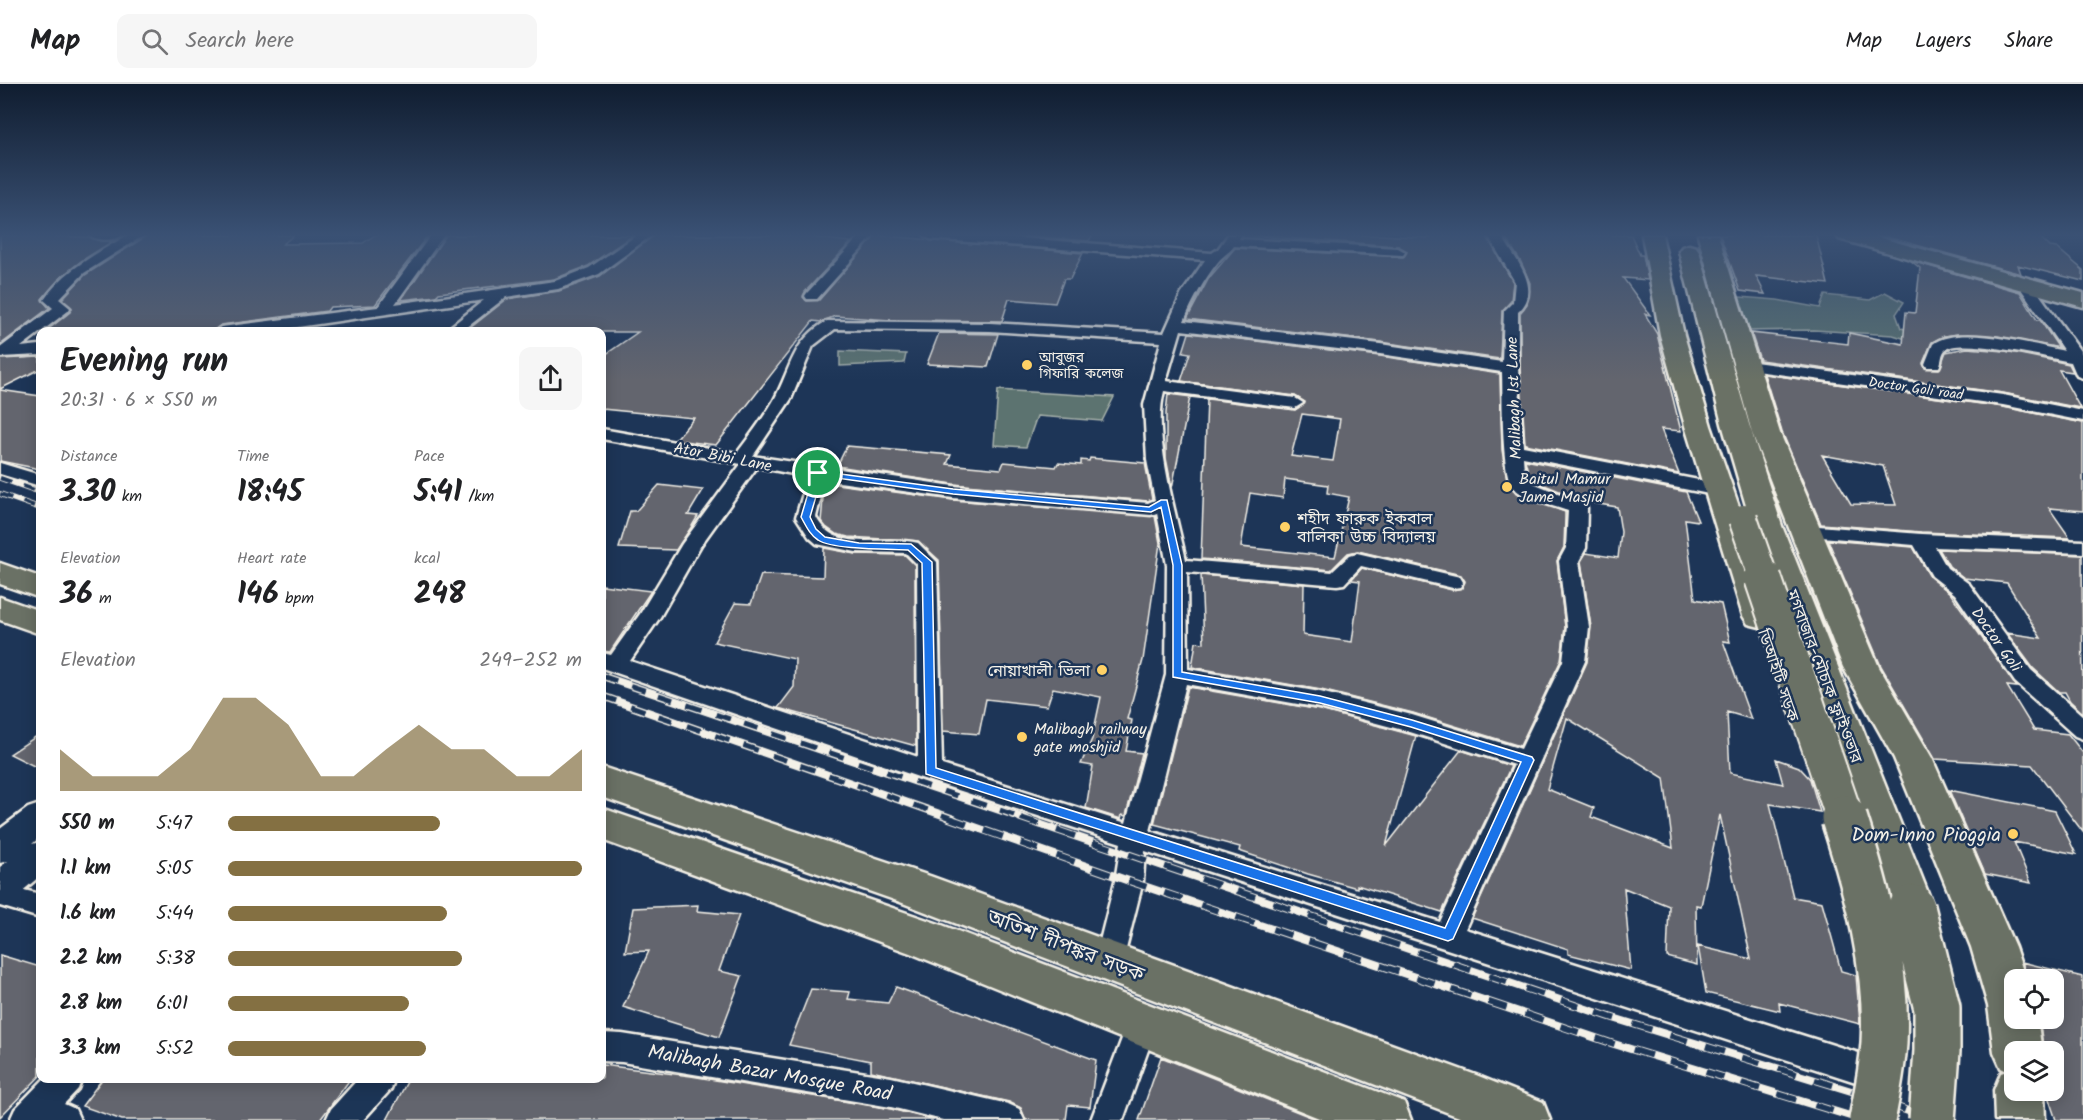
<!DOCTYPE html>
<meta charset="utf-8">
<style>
body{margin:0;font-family:Kalam,"Noto Sans Bengali",sans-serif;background:#f6f6f6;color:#202124;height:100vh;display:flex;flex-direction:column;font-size:22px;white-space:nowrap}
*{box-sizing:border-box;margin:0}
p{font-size:20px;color:#757577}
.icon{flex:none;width:33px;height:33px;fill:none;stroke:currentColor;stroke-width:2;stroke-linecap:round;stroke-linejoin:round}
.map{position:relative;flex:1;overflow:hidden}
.side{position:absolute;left:36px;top:243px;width:570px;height:756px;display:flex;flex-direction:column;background:#fff;border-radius:12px;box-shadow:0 3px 15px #0003}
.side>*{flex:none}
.tools{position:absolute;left:2004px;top:885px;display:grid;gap:12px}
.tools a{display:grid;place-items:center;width:60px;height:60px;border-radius:12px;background:#fff;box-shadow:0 3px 15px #0003;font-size:30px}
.pin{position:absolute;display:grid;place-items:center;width:51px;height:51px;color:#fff;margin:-26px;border:3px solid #fff;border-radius:50%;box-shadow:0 2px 6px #0007}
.round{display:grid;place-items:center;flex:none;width:63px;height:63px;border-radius:12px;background:#f6f6f6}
.headline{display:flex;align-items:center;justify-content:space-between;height:102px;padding:0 24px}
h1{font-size:33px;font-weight:800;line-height:45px}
.metrics{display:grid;grid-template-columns:repeat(3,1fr);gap:9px;height:102px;padding:6px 24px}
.metrics div{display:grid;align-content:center}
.metrics b{font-size:30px;font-weight:800}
.metrics small{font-size:16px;font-weight:400}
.metrics p{font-size:16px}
.chart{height:168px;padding:12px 24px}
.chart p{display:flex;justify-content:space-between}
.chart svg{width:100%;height:108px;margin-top:6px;fill:#847042;opacity:.7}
ul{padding:0 24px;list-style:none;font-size:20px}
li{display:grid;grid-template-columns:96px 72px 1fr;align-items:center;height:45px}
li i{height:15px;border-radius:8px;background:#847042}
header{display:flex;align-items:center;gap:36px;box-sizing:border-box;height:84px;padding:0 30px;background:#fff;border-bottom:2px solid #e0e0e0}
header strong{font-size:28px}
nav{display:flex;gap:33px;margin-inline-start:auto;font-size:21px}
.search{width:420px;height:54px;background:#f6f6f6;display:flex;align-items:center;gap:15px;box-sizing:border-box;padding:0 21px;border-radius:12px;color:#757577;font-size:22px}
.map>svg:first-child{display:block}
</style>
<header>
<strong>Map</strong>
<div class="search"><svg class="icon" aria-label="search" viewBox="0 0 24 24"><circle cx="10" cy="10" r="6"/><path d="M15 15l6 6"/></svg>Search here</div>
<nav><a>Map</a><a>Layers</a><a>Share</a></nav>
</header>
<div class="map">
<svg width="2083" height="1036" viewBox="0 0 2083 1036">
<rect width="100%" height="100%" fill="#1d3557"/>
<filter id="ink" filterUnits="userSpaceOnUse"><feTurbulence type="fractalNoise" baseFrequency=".0167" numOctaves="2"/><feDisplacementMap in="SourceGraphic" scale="12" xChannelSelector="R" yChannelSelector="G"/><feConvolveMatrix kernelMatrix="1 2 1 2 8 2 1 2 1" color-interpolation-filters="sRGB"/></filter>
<g filter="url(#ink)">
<!-- green -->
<path fill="#5c736f" stroke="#a8b2ac" stroke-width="1.5" d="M1885,208l19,10 -8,12 5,14 40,10 -9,9 -39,-12 -79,-5 -72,1 -14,-35 49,4 43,8 5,-13 45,5z
M840,267l66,3 -2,9 -64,3z
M998,306l116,7 -12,24 -65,-5 -11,31 -32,-2z"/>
<!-- building -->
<path fill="#64656e" stroke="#f4f1e8" stroke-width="1.5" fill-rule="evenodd" d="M0,151l89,2 12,4h12l-32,20 -21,17 -18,21 7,9 -49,37z
M148,151h146l-11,9 80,-1 12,-8h53l-53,70 -45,2 -3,4 -106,14 -9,7h-24v-4l-32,4h-111l25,-20 2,-4 -10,-9 23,-24z
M446,151h187l-45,31 -34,13 -115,14 -3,3 -35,4z
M654,151h141l56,7 -46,50 -2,5 4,4 12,-1 57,-65 207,18 -13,26h-6l-9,24 -46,-4 -7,22 -112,-1 -55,-4 -14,6 -8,-1 -97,124 -41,-5 19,-22 -92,-9v-52l36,-25h-173l42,-33 52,-8 41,-15z
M1016,151h76l-3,6z
M1243,151h139l48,3 -1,-3h57l27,47 -2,19 -9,10 -2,48 -120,-17 -193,-23 22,-41 26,-30 168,9 4,-6 -9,-5z
M1504,151h127l9,20h3l5,25 -25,-2 27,37 -5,-1 12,20 24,97 -20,-2 18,45 -154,-30 -5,-76v-55l7,-9 3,-21 -9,-21z
M1720,151h96l12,49 -72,-8 9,18 -25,-3z
M1880,151h158l12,12 7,1 26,22v11l-65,-16 3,9z
M1911,177l109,31 17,28h3l19,28 -62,-12 -38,-2 -15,2 -12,6 -9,21 2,5 14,1 7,-17 21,-4 38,3 64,13 4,8 -14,-2 21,38 -77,-15 -243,-33 -9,-27 97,11 1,-11 54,11 3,-32 9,1 5,-45z
M939,249l59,1 -10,33 -61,-3z
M1189,249l191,23 120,18 2,76 5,30 9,13 49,19v5l-1,30 -7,14 8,66 -4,33 -41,86 -107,-33 -92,-23 -129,-23 4,-25 8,1 -3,-68 103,9 -1,51 49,7 8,-61 -9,-1 11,-12 90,22 10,-2 3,-7 -4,-6 -103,-24 -10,2 -17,17 -130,-11 6,-160 -17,-2 -18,91 -6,-30v-45l2,-19 127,16 10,-8 -10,-6 -114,-15 9,-28 -7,-1zM1302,330l38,5 -7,42 -42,-5zM1285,395l43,6 -1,8 22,4 -14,60 -94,-10 9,-54 33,5z
M40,273v12l-40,20v-30z
M1764,290l239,33 80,16v88l-34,-3 21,30 -149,-6 -100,-8 -39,-92zM1822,371l61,11 13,39 -45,-1z
M0,306l40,6v73l-40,-8z
M847,362l104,9 -4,9 54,5 3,-7 52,5 2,-4 23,2v-5l8,1 1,-3 55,5 7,36 -4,2 -195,-17 -116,-18z
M1525,376l161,32 12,29 -13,-2 10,80 26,5 9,38 -7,-1 28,78 -24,-7 3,61 53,11 -7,-25 23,8 11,12 10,33 -50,-8 23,93 29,5 19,69 15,4 4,49 -81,-21 1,8 -74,-18 -8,-47 53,13 -31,-144 -19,91 -5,-1 1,60 -30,-8 2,-51 -45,-18 7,82 -63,-16v-5l-96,-31 115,-256 4,-35 -10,-66 5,-8 32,5 3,-26 -4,-25 -31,-5 -56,-23zM1567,634l97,60 9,70 -82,-31 3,-9 -47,-19z
M829,399l124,17 202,16 5,27 -17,117 -16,59 5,1 -6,31 16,2 -16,63 -4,-1 -1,4 -35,-11 7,-42 -12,-2 11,-25 9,-42 -48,-9 -6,18 -61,-7 -7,35 -36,-3 -4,-171 -21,-19 -70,-4 -12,-3 -10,-7 -5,-6 2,-22 3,-14z
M659,401l44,5 -15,25 10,1 -6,10 -16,24 -57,-2 11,-37h6z
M1828,456l85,7 17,30 20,16 67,94 -10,-1 27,44 34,4 15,19v79l-51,-67 -97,-6 -54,-93z
M824,464l32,6 49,1 10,10 1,181 -138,-38 16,-21 1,-28 -81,-17 21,-39 16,1 10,-29 62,2z
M1939,465l143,6 1,158 -13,-12 -5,-9h-6l-26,-24 -26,-35 34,5 -34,-55 -43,-5 -15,-12z
M602,501l49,6 -41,61 -8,-1z
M1188,603l132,23 96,26 -30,110 75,-96 50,16 -69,146 -85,-27v3l-49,-14 -69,-23 1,-4 -86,-23z
M40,650v35l-30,-15z
M1949,706l106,21 21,43 -62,-12 17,41 -46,-9z
M698,821l-1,6 42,4 -20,56 23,5 -23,61 -96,-30 26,-56 -24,1 8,-44z
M0,871l40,12v109l-40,41z
M2022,878l61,15v143h-27l-10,-30h8v-38h-10l-5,-34h15v-38h-26z
M896,903l200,73 -6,47 -22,-2 -2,15h-40l-5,-12 -12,-6 -138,-31v-10l-82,-16 22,-56 39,3 -2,7 40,4z
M1161,973l157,63h-179z
M602,981l89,11 200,33 43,11h-547l22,-42h193z
M103,994h248l-31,42h-198l-40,-14z"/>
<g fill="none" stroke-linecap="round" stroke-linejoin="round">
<defs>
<path id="street" d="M90,151h32c-7,6 -25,6 -32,0z
M128,151h16l-60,38 -25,26 11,9 -2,3 -47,36 19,-2v10l-40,2v-9l53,-40 -9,-8c21,-31 52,-46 84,-65z
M431,151h13l-49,69 160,-23 34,-13 48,-33h15l-53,39 -41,15 -52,8 -45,35h-17l40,-32 -221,32h-49l7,-5 157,-20z
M861,151h13l-57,64h-10l-2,-3 2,-3z
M924,151h60l228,18 6,-4 10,-14h13l-2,4 159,9 7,4 -2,3 -169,-9c-5,7 -12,10 -17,17 -14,18 -24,37 -33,58l196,23 122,18 2,-51 9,-9 2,-20 -27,-47h13c13,23 43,54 17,77v56l5,78 196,38 7,2 2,4 -2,4 -7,2 -196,-39 1,14 4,10 57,23 2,4 -1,40 -7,13 10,66 -4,34 -120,268 403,127 11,4 5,11 -5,11 -11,4 -723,-235 -2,30 -20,80 -4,9 -10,4 -10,-4 -4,-9 20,-80 6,-38 -200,-65 -319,-110v-15l9,2 29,-41 42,-70 59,-80 -139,-25v-10l135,24c13,-17 26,-34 37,-53 18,-33 18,-59 53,-79l163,2 174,10 17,-38 24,-35 -275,-21zM835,245l155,2 171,11 -17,63 3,55 8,40 -7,3 -195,-17 -200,-30 38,-57 22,-53zM1181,246l199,24 122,18c1,22 -1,101 11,115 9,11 41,19 55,24l-2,37 -7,13 8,66 -4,34 -42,88 -109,-34 -92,-23 -132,-23 -1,-97 150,13 7,-1 17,-18 92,22 7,-1 3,-5 -3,-5 -103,-24 -7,2 -18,17 -146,-12c-10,-47 -34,-124 -22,-169l131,17 8,-5 -8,-5 -129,-17zM757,383l51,10 -12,40 13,20 8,7 39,8 50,1 11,11 1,193 -288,-96 30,-44 41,-72zM825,396l128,18 198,17 6,-2 10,52 -1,110 -40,148 -184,-58 -5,-203 -19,-19c-35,-9 -83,12 -102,-26zM1186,600l134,24 90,24 104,33 -74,157 -290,-91z
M2024,195l5,1 54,75v23l-6,-2 -6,-14c-20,-4 -114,-26 -126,-12 -4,4 -3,12 -6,17h-12l-2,-3 8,-20c25,-20 101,1 131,7l-47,-68z
M1747,277l256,34 80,16v10l-80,-16 -262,-36 -2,-3 2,-3z
M0,379l40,12v11l-40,-12z
M1805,441l116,9 162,7v12l-148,-6 12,21 22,16 62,86 52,46v23l-8,-3 -60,-54 -60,-88 -23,-18 -18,-31 -116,-10 -3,-4 3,-4z
M0,800l40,10v24l-40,-12z
M1142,927l11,4 4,10 -34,95h-32l40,-105z
M602,949l20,1 269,43 117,27 11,5 5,11h-81l-52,-13 -269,-45 -20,-1z
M45,994h37l-4,11 -14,15 11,5 5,11h-70l5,-11z
M359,994h36l-4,11 -28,31h-37l5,-11z"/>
<path id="secondary" d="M40,720v33l-8,7 8,-2v34l-27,23 -13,4v-36l8,-6 -8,2v-34l28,-21z"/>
<path id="primary" d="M1642,151h20l22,100 27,91 66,190 -5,8 -12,3 -12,-3 -5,-8 -58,-190 -25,-91z
M1698,151h20l62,198 99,234 53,91 83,189 11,33h-12v38h23l5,34h-28v38h30l1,30h-50l-1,-30 7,-17 6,-2 -6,-3 -7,-16 -6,-46 -17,-59 -77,-189 -51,-91 -91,-234z
M1836,151h34l213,58v14l-244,-68z
M1689,161l7,2 3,4 50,173 33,102 152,382 -7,13 -15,5 -15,-5 -7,-13 -138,-382 -30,-102 -43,-173 3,-4z
M0,479l40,14v21l-40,-14z
M0,513l40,14v23l-40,-14z
M602,683l328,109 546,199 67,27 7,18h-83l-567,-218 -298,-105z
M602,724l340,117 444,170 18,7 7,18h-87l-414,-167 -308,-113z"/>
</defs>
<!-- street casing -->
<use href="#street" stroke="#f4f1e8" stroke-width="5"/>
<!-- secondary casing -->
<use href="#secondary" stroke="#f4f1e8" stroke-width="5"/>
<!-- primary casing -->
<use href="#primary" stroke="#f4f1e8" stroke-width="5"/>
<!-- street -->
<use href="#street" fill="#1d3557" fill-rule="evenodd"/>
<!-- secondary -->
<use href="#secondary" fill="#1d3557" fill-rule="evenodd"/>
<!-- primary -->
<use href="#primary" fill="#6b7165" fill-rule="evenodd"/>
<defs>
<path id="rail-far2" d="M0,394l40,14
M0,410l40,14"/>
<path id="rail-far1" d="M602,592l424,143
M602,612l352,123"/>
<path id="rail" d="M949,734l180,63 485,163 249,76
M1021,734l589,199 251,77 72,26"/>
</defs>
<!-- rail-far2 casing -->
<use href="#rail-far2" stroke="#f4f1e8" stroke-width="6"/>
<!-- rail-far1 casing -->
<use href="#rail-far1" stroke="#f4f1e8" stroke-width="8"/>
<!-- rail casing -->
<use href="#rail" stroke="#f4f1e8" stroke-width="8"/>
<!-- rail-far2 -->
<use href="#rail-far2" stroke="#1d3557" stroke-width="4" stroke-dasharray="12" stroke-linecap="butt"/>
<!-- rail-far1 -->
<use href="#rail-far1" stroke="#1d3557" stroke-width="5" stroke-dasharray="15" stroke-linecap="butt"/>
<!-- rail -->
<use href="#rail" stroke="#1d3557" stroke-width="6" stroke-dasharray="19" stroke-linecap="butt"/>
<defs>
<path id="primary-bridge-far2" d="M1743,435l21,60"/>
<path id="primary-bridge-far1" d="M1763,494l82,241"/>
<path id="primary-bridge" d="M1844,734c23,72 44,149 40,225 -2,26 -7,52 -12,77
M1912,824l25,100v43l-5,69"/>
</defs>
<!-- primary-bridge-far2 casing -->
<use href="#primary-bridge-far2" stroke="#f4f1e8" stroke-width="32" stroke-linecap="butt"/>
<!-- primary-bridge-far1 casing -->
<use href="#primary-bridge-far1" stroke="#f4f1e8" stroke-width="40" stroke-linecap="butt"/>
<!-- primary-bridge casing -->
<use href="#primary-bridge" stroke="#f4f1e8" stroke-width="50" stroke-linecap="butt"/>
<!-- primary-bridge-far2 -->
<use href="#primary-bridge-far2" stroke="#6b7165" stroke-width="28"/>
<!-- primary-bridge-far1 -->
<use href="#primary-bridge-far1" stroke="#6b7165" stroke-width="36"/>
<!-- primary-bridge -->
<use href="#primary-bridge" stroke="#6b7165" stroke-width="45"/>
</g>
</g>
<!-- sky -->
<linearGradient id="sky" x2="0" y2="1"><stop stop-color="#101d30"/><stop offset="0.51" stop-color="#3a5174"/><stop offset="1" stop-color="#3a5174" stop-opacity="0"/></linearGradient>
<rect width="2083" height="296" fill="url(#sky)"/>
<!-- route -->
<path fill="#1a73e8" stroke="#fff" stroke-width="1.5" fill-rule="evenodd" d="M818,387l135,18 196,18 12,-7h6l15,65v107l138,24 92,24 120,37 2,3 -81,179 -5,2 -522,-167 -4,-211 -14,-13c-19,-1 -75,0 -90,-10 -8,-5 -12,-14 -17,-23l13,-44zM822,392l131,18 198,18 10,-5 12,58v112l147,26 91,24 110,35 -76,166 -509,-160 -4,-206 -21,-18 -52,-1 -34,-6 -9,-8 -6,-12z"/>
<!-- markers -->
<g fill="#ffd166" stroke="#1d3557" stroke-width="2">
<circle cx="1027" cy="281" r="6"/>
<circle cx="1507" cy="403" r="6"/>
<circle cx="1285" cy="443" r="6"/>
<circle cx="1102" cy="586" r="6"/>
<circle cx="1022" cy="653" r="6"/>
<circle cx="2013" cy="750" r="6"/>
</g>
<g text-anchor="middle" stroke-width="5" stroke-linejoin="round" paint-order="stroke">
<!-- far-poi labels -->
<g font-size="14" fill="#f4f1e8" stroke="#1d3557" text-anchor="start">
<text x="1039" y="278">আবুজর<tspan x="1039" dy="16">গিফারি কলেজ</tspan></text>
</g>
<!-- far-street labels -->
<g font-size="14" fill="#f4f1e8" stroke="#1d3557">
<text transform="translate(1916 304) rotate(8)" y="5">Doctor Goli road</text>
</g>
<!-- street labels -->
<g font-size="16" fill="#f4f1e8" stroke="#1d3557">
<text transform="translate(1513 314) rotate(-92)" y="6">Malibagh 1st Lane</text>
<text transform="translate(723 372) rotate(11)" y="6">Ator Bibi Lane</text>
<text transform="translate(1997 555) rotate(55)" y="6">Doctor Goli</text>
<text transform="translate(1779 591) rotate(71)" y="6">ডিআইটি সড়ক</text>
<text transform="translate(1825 592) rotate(69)" y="6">মগবাজার-মৌচাক ফ্লাইওভার</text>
</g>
<!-- poi labels -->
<g font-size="16" fill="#f4f1e8" stroke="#1d3557" text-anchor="start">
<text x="1519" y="400">Baitul Mamur<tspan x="1519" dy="18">Jame Masjid</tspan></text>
<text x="1297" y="440">শহীদ ফারুক ইকবাল<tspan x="1297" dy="18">বালিকা উচ্চ বিদ্যালয়</tspan></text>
<text x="1090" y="592" text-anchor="end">নোয়াখালী ভিলা</text>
<text x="1034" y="650">Malibagh railway<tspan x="1034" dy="18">gate moshjid</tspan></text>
</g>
<!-- near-poi labels -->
<g font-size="20" fill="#f4f1e8" stroke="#1d3557" text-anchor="end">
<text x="2001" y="757">Dom-Inno Pioggia</text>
</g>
<!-- near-street labels -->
<g font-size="20" fill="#f4f1e8" stroke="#1d3557">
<text transform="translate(1066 861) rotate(21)" y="7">অতিশ দীপঙ্কর সড়ক</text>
<text transform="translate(770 988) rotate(10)" y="7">Malibagh Bazar Mosque Road</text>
</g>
</g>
</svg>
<div class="tools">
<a><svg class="icon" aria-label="locate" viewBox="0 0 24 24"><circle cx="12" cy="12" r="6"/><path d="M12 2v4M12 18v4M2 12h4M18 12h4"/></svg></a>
<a><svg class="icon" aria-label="layers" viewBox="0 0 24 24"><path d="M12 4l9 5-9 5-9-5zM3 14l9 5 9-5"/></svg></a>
</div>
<div class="pin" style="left:818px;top:389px;background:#1e9e55"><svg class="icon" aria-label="arrive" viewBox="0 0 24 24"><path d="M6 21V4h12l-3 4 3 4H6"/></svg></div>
<section class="side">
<div class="headline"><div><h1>Evening run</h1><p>20:31 · 6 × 550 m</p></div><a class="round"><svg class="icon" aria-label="share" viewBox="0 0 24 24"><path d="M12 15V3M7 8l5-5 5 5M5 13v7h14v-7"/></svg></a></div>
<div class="metrics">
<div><p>Distance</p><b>3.30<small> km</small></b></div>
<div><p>Time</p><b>18:45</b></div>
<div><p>Pace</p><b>5:41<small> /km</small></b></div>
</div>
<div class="metrics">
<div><p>Elevation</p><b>36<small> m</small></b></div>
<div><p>Heart rate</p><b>146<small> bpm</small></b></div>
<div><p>kcal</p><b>248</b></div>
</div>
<div class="chart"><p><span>Elevation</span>249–252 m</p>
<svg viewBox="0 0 160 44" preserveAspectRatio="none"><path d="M0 44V27L10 38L20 38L30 38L40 27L50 6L60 6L70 17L80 38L90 38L100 27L110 17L120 27L130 27L140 38L150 38L160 27V44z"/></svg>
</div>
<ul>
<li><b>550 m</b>5:47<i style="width:60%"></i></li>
<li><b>1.1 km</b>5:05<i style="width:100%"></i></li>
<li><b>1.6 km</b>5:44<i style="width:62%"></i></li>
<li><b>2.2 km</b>5:38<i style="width:66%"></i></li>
<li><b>2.8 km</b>6:01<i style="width:51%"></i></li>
<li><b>3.3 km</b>5:52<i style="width:56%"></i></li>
</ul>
</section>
</div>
